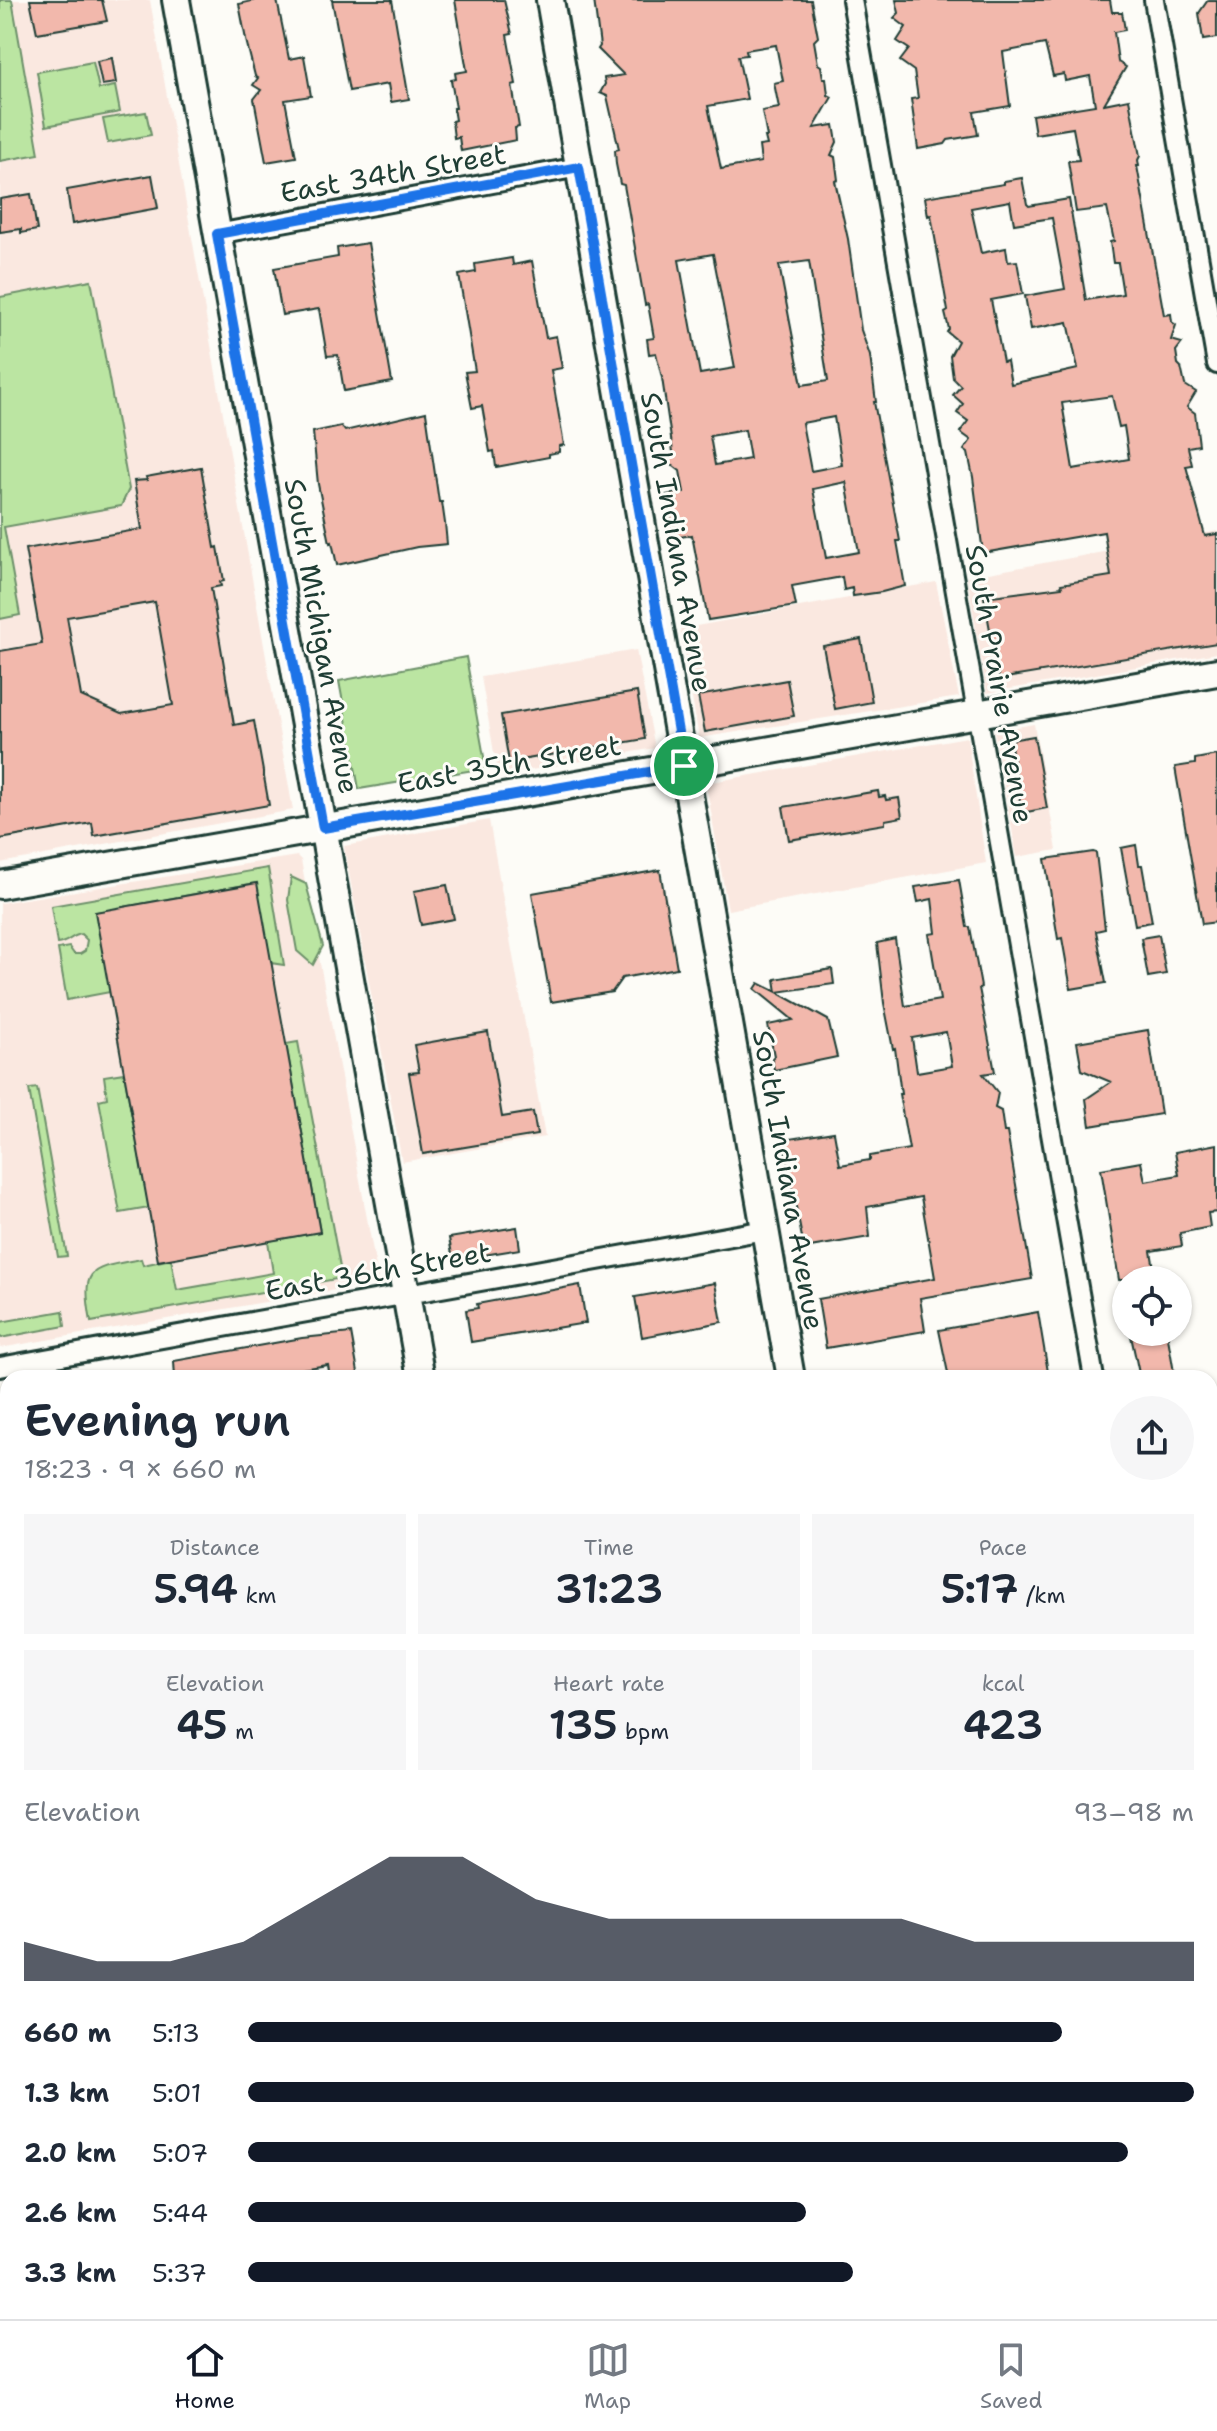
<!DOCTYPE html>
<meta charset="utf-8">
<style>
body{margin:0;font-family:"Shantell Sans",sans-serif;background:#f6f6f7;color:#1f2937;height:100vh;display:flex;flex-direction:column;font-size:30px;white-space:nowrap}
*{box-sizing:border-box;margin:0}
p{font-size:26px;color:#747a83}
.icon{flex:none;width:44px;height:44px;fill:none;stroke:currentColor;stroke-width:2;stroke-linecap:round;stroke-linejoin:round}
.map{position:relative;flex:1;overflow:hidden}
.sheet{position:absolute;left:0px;top:1370px;width:1218px;height:950px;display:flex;flex-direction:column;background:#fff;border-radius:24px 24px 0 0;box-shadow:0 2px 6px #0004}
.sheet>*{flex:none}
.controls{position:absolute;left:1112px;top:1266px;display:grid;gap:16px}
.controls a{display:grid;place-items:center;width:80px;height:80px;border-radius:50%;background:#fff;box-shadow:0 2px 6px #0004;font-size:40px}
.pin{position:absolute;display:grid;place-items:center;width:68px;height:68px;color:#fff;margin:-34px;border:4px solid #fff;border-radius:50%;box-shadow:0 2px 8px #0007}
.round{display:grid;place-items:center;flex:none;width:84px;height:84px;border-radius:42px;background:#f6f6f7}
.overview{display:flex;align-items:center;justify-content:space-between;height:136px;padding:0 24px}
h1{font-size:44px;font-weight:600;line-height:60px}
.metrics{display:grid;grid-template-columns:repeat(3,1fr);gap:12px;height:136px;padding:8px 24px}
.metrics div{display:grid;align-content:center;border-radius:0px;background:#f6f6f7;text-align:center}
.metrics b{font-size:40px;font-weight:600}
.metrics small{font-size:22px;font-weight:400}
.metrics p{font-size:22px}
.chart{height:224px;padding:16px 24px}
.chart p{display:flex;justify-content:space-between}
.chart svg{width:100%;height:144px;margin-top:8px;fill:#111827;opacity:.7}
ul{padding:0 24px;list-style:none;font-size:26px}
li{display:grid;grid-template-columns:128px 96px 1fr;align-items:center;height:60px}
li i{height:20px;border-radius:10px;background:#111827}
.tab-bar{display:flex;justify-content:space-around;align-items:center;height:112px;border-top:2px solid #e0e1e3;background:#fff;font-size:22px;color:#747a83}
.tab-bar a{display:grid;justify-items:center;gap:4px}
.tab-bar .active{color:#111827}
.map>svg:first-child{display:block}
</style>
<div class="map">
<svg width="1217" height="2319" viewBox="0 0 1217 2319">
<rect width="100%" height="100%" fill="#fdfcf7"/>
<filter id="ink" filterUnits="userSpaceOnUse"><feTurbulence type="fractalNoise" baseFrequency=".0125" numOctaves="2"/><feDisplacementMap in="SourceGraphic" scale="16" xChannelSelector="R" yChannelSelector="G"/><feConvolveMatrix kernelMatrix="1 2 1 2 8 2 1 2 1" color-interpolation-filters="sRGB"/></filter>
<g filter="url(#ink)">
<!-- built -->
<path fill="#fae8e0" d="M0,0h150l143,810 -293,53z
M1217,531v122l-230,40 -20,-116z
M936,582l23,115 -260,41 -19,-109z
M636,650l19,98 -157,28 -17,-99z
M1034,724l23,126 -40,7 -23,-126z
M967,737l19,126 -258,47 -22,-127z
M489,820l56,317 -143,25 -58,-316z
M297,856l4,4 77,418 -5,4 -15,4 -358,62v-445z
M8,1663v420l-8,1v-419z
M1217,1902v319l-7,1v-319z"/>
<!-- green -->
<path fill="#bbe5a2" stroke="#6d916b" stroke-width="2" d="M0,0h12l27,154 -39,7z
M93,62l6,27 16,-3 5,26 -74,14 -9,-54z
M146,112l5,23 -43,8 -5,-24z
M91,280l38,209 -8,17 -117,21 16,88 -20,4v-322z
M466,657l20,111 -127,21 -20,-108z
M268,868l16,97 -13,-2 -15,-80 -160,29 14,80 -43,8 -9,-51 11,-2 5,7h6l5,-3 2,-11 -6,-6c-10,2 -14,9 -24,10l-6,-38z
M291,877l15,7 17,62 -10,19 -16,-14 -9,-51z
M298,1042l44,236 -251,44c-10,-56 -1,-53 50,-63l2,6 28,-6 6,31 96,-17 -5,-32 52,-9 -34,-188z
M124,1073l25,135 -29,5 -21,-113 8,-2 -3,-22z
M37,1088l30,168 -9,1 -29,-168z
M63,1311l2,15 -65,12v-16z
M8,1682v288l-8,1v-288z
M1217,2221v98h-105l-1,-7h99v-90z"/>
<!-- building -->
<path fill="#f2b8ac" stroke="#1f3d34" stroke-width="2" fill-rule="evenodd" d="M30,0h72l5,21 -70,12z
M256,0h21l12,59 15,-3 7,40 -26,4 11,57 -30,5 -12,-63 7,-9 -8,-5 5,-7 -3,-2 -9,-36 -7,-36z
M332,0h60l17,99 -18,3 -3,-18 -39,7z
M455,0h49l8,34 -5,1 9,49 -4,1 7,42 -4,1 1,12 -55,11 -2,-14 -5,1 -2,-17 3,-1 -2,-12h3l-5,-28 5,-1 -1,-6 12,-2z
M594,0h217l7,37 -4,4 4,23 3,2 2,12h3l2,17 4,2 -18,31 20,-3 3,17 -6,13 4,2 3,23 -3,1 13,58 13,91 9,26 6,46h-2l26,139h-3l8,45 -23,6 -29,4 -1,-8 -8,2 -2,-13 -50,9 4,20 -88,14 -16,-85 -18,3 -8,-43 18,-3 -4,-21 -13,-10 6,-9 -11,-74 -6,-25 -7,1 -2,-15 7,-1 -6,-34 -3,1 -21,-120 -4,-1 -4,-20 -1,-14 4,-1 -12,-53 -7,-3 5,-9 -1,-6 20,-3 -26,-26 2,-3zM776,45l7,36 -9,2 5,25 -17,3 5,26h-2l2,8 -8,1 2,16 -40,7 -13,-63 39,-7 -9,-43 9,-1 -1,-5zM713,254l22,114 -35,6 -21,-114zM809,261l19,120 -26,4 -23,-120zM834,417l8,48 -31,6 -9,-48zM745,430l5,29 -35,6 -5,-29zM846,482l13,70 -33,6 -13,-69z
M896,0h214l2,12h10l3,18 -11,2 4,30 8,5 -22,37 25,-5 11,57 -2,4 1,6h-2l27,149 7,-1 1,8 4,3 -5,15 11,3 -6,8 2,13 3,3 4,18 11,7 -9,15 8,6 4,32 -11,2 4,18 -6,1 19,70 12,-2v109l-218,36 -15,-82 78,-10 -1,-3 50,-8 -7,-44 -121,21 -10,-76 -5,-24 -4,-3 7,-10 -11,-8 8,-11 -11,-8 6,-9 -10,-9 8,-9 -8,-8 -3,-22 8,-15 -11,-9 2,-3 -4,-16 3,-2 -17,-96 -3,1 -3,-19 79,-13v-3l18,-3 5,26 2,2 40,-7 17,101 37,-6 -5,-31h-5l-3,-21 4,-1 -7,-33 -31,4 -8,-51 11,-1 -6,-32 -38,6 -3,-19 63,-10 -5,-29 -25,5 -1,-7 -11,2 -8,-32 -42,8 7,54 -36,6 4,23 -30,5 -3,4 -27,5 -7,-50 7,-1 -4,-27 -14,-10 9,-12 -12,-8 9,-14 -12,-9 5,-5zM1010,201l4,23 38,-6 13,71 -40,7 6,33 37,-7 10,47 -67,15 -4,-23 -4,1 -12,-62 32,-6 -6,-33 -9,1 -2,-14 -25,5 -10,-45zM1112,396l7,31 5,-1 5,33 -56,10 -11,-66z
M1208,0h9v38l-14,2 -4,-27z
M112,58l4,25 -14,2 -5,-24z
M152,175l6,33 -86,16 -5,-34z
M31,194l6,36 -16,3v-4l-21,3v-33z
M368,243l24,139 -48,9 -6,-36 -11,1 -8,-47 -37,6 -8,-47 64,-11 -1,-9z
M512,258l1,7 19,-4 14,77 10,-2 6,32 -11,2 13,75 -5,1v6l-10,2v3l-53,10 -2,-16 -4,1 -8,-46 -10,2 -7,-36 10,-1 -16,-96 17,-3 -1,-8z
M426,412l13,90h3l3,21 2,21 -30,3 -80,18 -5,-23 -2,1 -12,-59 -5,-52 28,-6 4,5z
M201,467l14,81 3,-1 6,34 -4,1 1,4 -10,2 23,137 20,-4 15,84 -175,31 -2,-13 -92,16v-188l42,-7 -17,-95 117,-20 -8,-48 13,-1 -1,-3zM155,602l18,103 -52,9 -40,-18 -14,-79z
M861,639l11,63 -37,7 -12,-63z
M787,680l7,36 -89,16 -7,-36z
M637,692l8,47 -136,23 -8,-47z
M1034,736l13,72 -25,5 -12,-73z
M1217,755v167l-15,2 -27,-157 20,-3v-5z
M878,791l1,6 6,-1 1,4 13,-2 3,19 -17,3v4l-96,16 -6,-33z
M1136,845l3,20h3l10,57 -17,3 -14,-77z
M1093,852l3,1 9,76 -9,2 10,52 -35,6 -9,-51 -4,1 -13,-80z
M660,870l17,98 -55,10 -10,14 -61,10 -19,-109z
M959,880l8,47h3l11,60 -2,1 16,84 -12,2 15,19 -3,15 6,3 3,21h3l25,147 -112,19 5,33 -99,17 -8,-49 117,-21 -14,-81 -54,10 3,30 -66,11 -21,-108 51,-8 6,33 30,-5v-4l39,-7 -10,-55h2l-6,-46 -2,1 -9,-46 -7,-60 18,-4 10,67 35,-6 -11,-66 7,-1 -4,-34 -14,3 -3,-15zM946,1032l6,34 -35,6 -5,-34z
M257,883l63,349 -162,29 -63,-349z
M447,885l7,34 -33,6 -7,-34z
M1159,935l7,39 -18,3 -7,-39z
M832,969l2,15 -57,8 51,28 9,37 -63,13 -2,-12 2,-2 -6,-31 25,-5 -38,-31 4,-6 18,9 -2,-13z
M1148,1030l13,84 -71,12 -4,-27 25,-17 -29,-12 -5,-28z
M488,1032l14,85 31,-5 4,23 -114,19 -14,-81 10,-1 -5,-27z
M1217,1144v68l-9,1 2,14 -30,6 2,13 -31,5 5,29h-37l-18,-111 40,-7 4,19 34,-6 -4,-23z
M517,1227l3,22 -67,11 -4,-22z
M715,1283l7,39 -80,15 -7,-40z
M580,1285l6,38 -115,19 -5,-32 12,-2 -1,-4z
M1038,1312l11,66h-100l-10,-48z
M1152,1332h15l8,46h-35l-9,-42z
M351,1333l8,45h-29l-2,-13 -65,10v3h-88l-1,-17 128,-23z"/>
<g fill="none" stroke-linecap="round" stroke-linejoin="round">
<defs>
<path id="street" d="M852,0l242,1378
M1154,0l63,364
M217,234l362,-67
M0,1367l765,-137
M0,1432l8,48
M0,1651l8,-1
M1210,1888l7,-1
M1210,2032l7,39
M0,2099l8,-2
M152,2312l2,7
M473,2319l40,-7"/>
<path id="secondary" d="M176,0l245,1378
M550,0l241,1378
M0,885l1217,-213
M586,2312l1,7
M955,2312l1,7"/>
</defs>
<!-- street casing -->
<use href="#street" stroke="#1f3d34" stroke-width="24"/>
<!-- secondary casing -->
<use href="#secondary" stroke="#1f3d34" stroke-width="32"/>
<!-- street -->
<use href="#street" stroke="#fdfcf7" stroke-width="18"/>
<!-- secondary -->
<use href="#secondary" stroke="#fdfcf7" stroke-width="26"/>
</g>
</g>
<g fill="none" stroke-linecap="round" stroke-linejoin="round" filter="url(#ink)">
<defs>
<path id="route" d="M579,167l105,599 -361,62 -106,-594z"/>
</defs>
<!-- route casing -->
<use href="#route" stroke="#fff" stroke-width="16"/>
<!-- route -->
<use href="#route" stroke="#1a73e8" stroke-width="10"/>
</g>
<g text-anchor="middle" stroke-width="6" stroke-linejoin="round" paint-order="stroke">
<!-- street labels -->
<g font-size="28" fill="#1f3d34" stroke="#fdfcf7">
<text transform="translate(393 173) rotate(-10)" y="10">East 34th Street</text>
<text transform="translate(677 542) rotate(80)" y="10">South Indiana Avenue</text>
<text transform="translate(322 636) rotate(80)" y="10">South Michigan Avenue</text>
<text transform="translate(1000 684) rotate(80)" y="10">South Prairie Avenue</text>
<text transform="translate(509 764) rotate(-10)" y="10">East 35th Street</text>
<text transform="translate(789 1180) rotate(80)" y="10">South Indiana Avenue</text>
<text transform="translate(378 1271) rotate(-10)" y="10">East 36th Street</text>
</g>
</g>
</svg>
<div class="controls">
<a><svg class="icon" aria-label="locate" viewBox="0 0 24 24"><circle cx="12" cy="12" r="6"/><path d="M12 2v4M12 18v4M2 12h4M18 12h4"/></svg></a>
</div>
<div class="pin" style="left:684px;top:766px;background:#1e9e55"><svg class="icon" aria-label="arrive" viewBox="0 0 24 24"><path d="M6 21V4h12l-3 4 3 4H6"/></svg></div>
<section class="sheet">
<div class="overview"><div><h1>Evening run</h1><p>18:23 · 9 × 660 m</p></div><a class="round"><svg class="icon" aria-label="share" viewBox="0 0 24 24"><path d="M12 15V3M7 8l5-5 5 5M5 13v7h14v-7"/></svg></a></div>
<div class="metrics">
<div><p>Distance</p><b>5.94<small> km</small></b></div>
<div><p>Time</p><b>31:23</b></div>
<div><p>Pace</p><b>5:17<small> /km</small></b></div>
</div>
<div class="metrics">
<div><p>Elevation</p><b>45<small> m</small></b></div>
<div><p>Heart rate</p><b>135<small> bpm</small></b></div>
<div><p>kcal</p><b>423</b></div>
</div>
<div class="chart"><p><span>Elevation</span>93–98 m</p>
<svg viewBox="0 0 160 44" preserveAspectRatio="none"><path d="M0 44V32L10 38L20 38L30 32L40 19L50 6L60 6L70 19L80 25L90 25L100 25L110 25L120 25L130 32L140 32L150 32L160 32V44z"/></svg>
</div>
<ul>
<li><b>660 m</b>5:13<i style="width:86%"></i></li>
<li><b>1.3 km</b>5:01<i style="width:100%"></i></li>
<li><b>2.0 km</b>5:07<i style="width:93%"></i></li>
<li><b>2.6 km</b>5:44<i style="width:59%"></i></li>
<li><b>3.3 km</b>5:37<i style="width:64%"></i></li>
</ul>
</section>
</div>
<nav class="tab-bar">
<a class="active"><svg class="icon" aria-label="home" viewBox="0 0 24 24"><path d="M3 11l9-7 9 7M6 9v11h12V9"/></svg>Home</a>
<a><svg class="icon" aria-label="map" viewBox="0 0 24 24"><path d="M3 6l6-2 6 2 6-2v14l-6 2-6-2-6 2zM9 4v14M15 6v14"/></svg>Map</a>
<a><svg class="icon" aria-label="saved" viewBox="0 0 24 24"><path d="M7 4h10v16l-5-4-5 4z"/></svg>Saved</a>
</nav>
